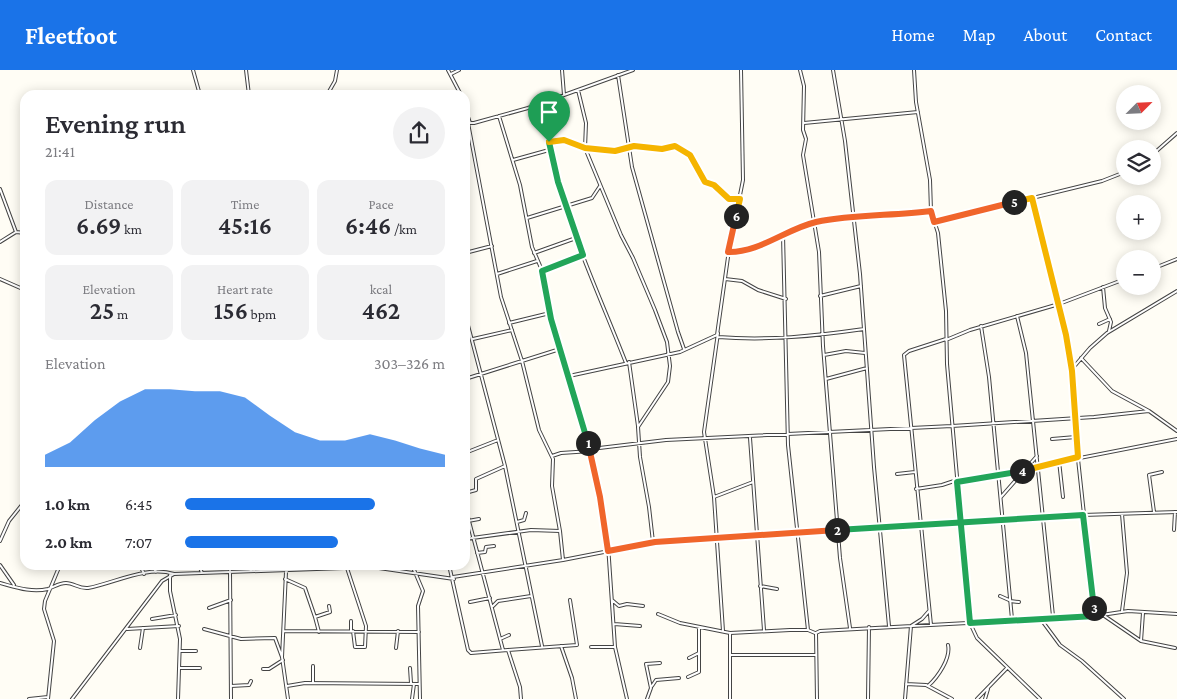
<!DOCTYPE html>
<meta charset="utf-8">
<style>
body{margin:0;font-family:"Crimson Pro",serif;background:#f2f2f3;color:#2b2b33;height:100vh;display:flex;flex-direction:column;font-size:19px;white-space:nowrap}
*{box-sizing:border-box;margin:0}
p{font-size:16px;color:#7c7c81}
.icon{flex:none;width:28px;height:28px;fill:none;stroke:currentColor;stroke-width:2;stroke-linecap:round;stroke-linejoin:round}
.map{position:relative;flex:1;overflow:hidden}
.sheet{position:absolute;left:20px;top:20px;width:450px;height:480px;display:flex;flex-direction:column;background:#fff;border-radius:15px;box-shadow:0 2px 12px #0003}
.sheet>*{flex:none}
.needle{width:32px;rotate:66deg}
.tools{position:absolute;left:1116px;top:15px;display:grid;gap:10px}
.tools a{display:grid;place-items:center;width:45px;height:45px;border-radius:50%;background:#fff;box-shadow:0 2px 12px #0003;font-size:25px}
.pin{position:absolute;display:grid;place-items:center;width:42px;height:42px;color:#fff;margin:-51px -21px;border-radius:50% 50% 50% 0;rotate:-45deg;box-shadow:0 0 5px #0007}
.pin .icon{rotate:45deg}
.km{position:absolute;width:25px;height:25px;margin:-12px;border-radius:50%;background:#222;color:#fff;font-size:14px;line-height:25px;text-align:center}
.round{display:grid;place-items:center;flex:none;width:52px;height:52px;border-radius:26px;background:#f2f2f3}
.summary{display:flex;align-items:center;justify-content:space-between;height:85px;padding:0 25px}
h1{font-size:28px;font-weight:600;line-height:38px}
.stats{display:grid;grid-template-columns:repeat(3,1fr);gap:8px;height:85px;padding:5px 25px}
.stats div{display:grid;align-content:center;border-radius:12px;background:#f2f2f3;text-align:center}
.stats b{font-size:25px;font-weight:600}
.stats small{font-size:14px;font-weight:400}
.stats p{font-size:14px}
.chart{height:140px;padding:10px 25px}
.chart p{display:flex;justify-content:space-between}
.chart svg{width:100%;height:90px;margin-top:5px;fill:#1a73e8;opacity:.7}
ul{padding:0 25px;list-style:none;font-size:16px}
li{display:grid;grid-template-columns:80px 60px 1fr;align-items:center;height:38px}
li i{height:12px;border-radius:6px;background:#1a73e8}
header{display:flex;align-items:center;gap:30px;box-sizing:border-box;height:70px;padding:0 25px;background:#1a73e8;color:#fff}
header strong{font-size:24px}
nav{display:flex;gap:28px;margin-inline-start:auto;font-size:18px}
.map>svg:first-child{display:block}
</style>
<header>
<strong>Fleetfoot</strong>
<nav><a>Home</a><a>Map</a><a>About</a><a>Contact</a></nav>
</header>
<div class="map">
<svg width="1177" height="629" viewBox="0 0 1177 629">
<rect width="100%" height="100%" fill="#fffdf5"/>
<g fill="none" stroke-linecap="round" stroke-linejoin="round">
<defs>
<path id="street" d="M193,0l7,25
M246,0l3,25
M448,0l13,25
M562,0l2,25
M800,0l4,16 -1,44 3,9 -3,16 16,97 4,94 17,212 10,70
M833,0l12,71 15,133 14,193 15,159
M914,0l2,32 14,78 1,31 7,22 8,78 1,53 23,259 7,15 63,61
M451,4l8,-4
M618,5l14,92 46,165 6,17
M578,20l8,33 -1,25 36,87 12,23 22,52 12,32 3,24 -2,16 -30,45 2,30 9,50 4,35
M327,25l8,-14 2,-11
M543,32c9,23 7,53 14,79 18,62 45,121 69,182
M465,38l5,15h4l54,-15 105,-38
M499,46l21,69 12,62 12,28 7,44 44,150 13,76 7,102 12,52
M804,53l114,-11
M550,72l14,-2 21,8 30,3 19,-5 28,3 13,-2 14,8 16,27 9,3 15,14h11
M1152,85l25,-22
M513,90l36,-10
M0,119l16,43 9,1
M1032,128l30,118 10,55
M527,148l65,-20 8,-12
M934,152l168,-41 23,-9
M783,165l5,210 20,185
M0,172l16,-10
M728,182c31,1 58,-23 88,-30 38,-8 77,-6 115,-11
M465,183l27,-7
M534,183l42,-15
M1152,199l25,-10
M542,201l40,-15
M497,204l40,-13
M0,209l25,11
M725,209l17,2 16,9 28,9
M1103,217l2,21 6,14 -2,9
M820,226l41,-10
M465,244l40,152 37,180
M1017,246l9,37 27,263
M509,253l41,-10
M1099,254l11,-5
M981,256l8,51 23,242
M718,263l-14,99 10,65 9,134
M718,267c50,4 97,-1 146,-8
M473,269l39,-9
M946,270l24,-10 89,-26 66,-25
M824,285l22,-4 19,2
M1081,288l31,33 37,20 28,20
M629,292l9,64
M569,306l111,-24 37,-17 12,-85 14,-70 -2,-110
M465,309l95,-30
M826,309l41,-11
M750,368l14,192
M1052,369l24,-2
M591,379l75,-9 286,-14 142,-9 55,-6
M465,383l33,-13
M552,386l9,-3 30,-2
M1059,391l4,36
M897,404l18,-2
M957,412l220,-43
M916,419l26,-4 15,-5
M465,423l11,-3v-11l29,-13
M714,427l39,-15
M1001,427l36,-41
M465,436l38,144
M1154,442l-5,-37 13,-3
M1122,444l5,59 -5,38
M468,451l11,-2
M517,452l7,-2 2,-7
M1174,460l1,-18
M560,461l3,29
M465,469l66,-9 29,1 -8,-45 1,-27 -14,-29 -17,-69 -21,-64 -33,-174
M0,471l9,-20 16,-20
M477,483l8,-1 1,-5 8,-1
M0,495l14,20
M140,495l4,9
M153,495l3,7
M199,495l3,8
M249,495l2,6
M346,495l20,61 -1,21h-10l-2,-16
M412,495l11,26 -5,15 2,93
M449,495l19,85 3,3 37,-3 12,37 1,12
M230,501l1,128
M287,501l1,-6
M286,502l-4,85 6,42
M170,505v16l10,48 -2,60
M453,507l110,-17 92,-18 428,-27 94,-3
M285,509l20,9 10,29
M0,513c15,4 31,10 48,6 6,-2 11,-6 18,-6 8,0 13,6 22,5 27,-5 59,-23 86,-14
M760,516l17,3
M1000,526l9,4
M612,530l7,6 8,-2 16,2
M1010,531l9,1
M470,532l20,-4
M493,536l5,-5 33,-5
M209,538l22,-8
M658,544l22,9 50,10 60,-3h18l7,3
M1103,545l38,26 34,7
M1095,546l-21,-194 -2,-53 18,-21 17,-15 70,-42
M1040,548l20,27 22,16 42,38
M152,549l24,-4
M351,551v10
M614,554l26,2
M931,555l-27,-270 5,-4 37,-12
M127,559l52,-3
M204,559l37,10 34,-1 7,19
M284,561l135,1
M319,562l-4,-15 15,-5 -1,-6
M500,569l9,-4
M1141,571l2,-28
M561,576l11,32 4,21
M591,577h24
M140,578l3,-20
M396,578l2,-17
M508,580l69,-5 -7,-45
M181,581h15
M730,585h86
M689,588l10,-5
M313,596v17
M180,598h20
M410,598l1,15
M263,599h6l14,-9
M688,607l11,-5v-45
M906,614l20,1 26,14
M231,616l18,-1 2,-4
M287,616l18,-3 114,1
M652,616l4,-6 23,-2
M928,616c10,-9 23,-28 20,-41
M29,629l19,-2
M48,629l6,-58 -10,-32 1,-8 15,-36
M72,629l90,-118 12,-7 198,-7 82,12
M412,629l2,-15
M647,629l4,-11 -5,-24 14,-1
M730,629v-66
M817,629l-1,-66 4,-2 275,-15 33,-5 49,3
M868,629l1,-72
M905,629l6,-73 11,-7 7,-8
M977,629l30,-31
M985,629l3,-10"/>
</defs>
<!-- street casing -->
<use href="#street" stroke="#444" stroke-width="4"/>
<!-- street -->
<use href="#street" stroke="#fff" stroke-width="2"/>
</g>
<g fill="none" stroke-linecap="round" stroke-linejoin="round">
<defs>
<path id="split-1" d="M549,72l9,40 25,73 -41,16 9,48 37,124"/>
<path id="split-2" d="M588,373l12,54 8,54 47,-9 182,-12"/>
<path id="split-3" d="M837,460l246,-15 11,93"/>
<path id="split-4" d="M1022,401l-65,11 13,141 125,-7 -1,-8"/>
<path id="split-5" d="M1014,132l18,-4 34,137 6,36 6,86 -56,14"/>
<path id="split-6" d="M736,146l-8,36c31,1 58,-23 88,-30 38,-8 77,-6 115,-11l3,11 80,-20"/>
<path id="split-7" d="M549,72l15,-2 21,8 30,3 19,-5 28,3 13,-3 15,9 15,27 9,3 15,14h11l-4,17"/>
</defs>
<!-- split-1 casing -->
<use href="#split-1" stroke="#fff" stroke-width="10"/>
<!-- split-2 casing -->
<use href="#split-2" stroke="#fff" stroke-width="10"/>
<!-- split-3 casing -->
<use href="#split-3" stroke="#fff" stroke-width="10"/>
<!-- split-4 casing -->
<use href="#split-4" stroke="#fff" stroke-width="10"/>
<!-- split-5 casing -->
<use href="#split-5" stroke="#fff" stroke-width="10"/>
<!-- split-6 casing -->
<use href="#split-6" stroke="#fff" stroke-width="10"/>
<!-- split-7 casing -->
<use href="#split-7" stroke="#fff" stroke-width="10"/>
<!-- split-1 -->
<use href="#split-1" stroke="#22a559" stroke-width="6"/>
<!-- split-2 -->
<use href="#split-2" stroke="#f0652b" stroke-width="6"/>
<!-- split-3 -->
<use href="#split-3" stroke="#22a559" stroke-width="6"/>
<!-- split-4 -->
<use href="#split-4" stroke="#22a559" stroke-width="6"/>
<!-- split-5 -->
<use href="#split-5" stroke="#f5b400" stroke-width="6"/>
<!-- split-6 -->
<use href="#split-6" stroke="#f0652b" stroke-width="6"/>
<!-- split-7 -->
<use href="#split-7" stroke="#f5b400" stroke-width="6"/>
</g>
</svg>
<div class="tools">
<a><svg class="needle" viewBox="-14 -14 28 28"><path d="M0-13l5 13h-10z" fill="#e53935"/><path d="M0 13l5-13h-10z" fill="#7c7c81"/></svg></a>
<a><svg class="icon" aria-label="layers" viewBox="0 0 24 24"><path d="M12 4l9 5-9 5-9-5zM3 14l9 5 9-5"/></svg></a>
<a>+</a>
<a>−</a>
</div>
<div class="pin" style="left:549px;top:72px;background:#1e9e55"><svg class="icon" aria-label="arrive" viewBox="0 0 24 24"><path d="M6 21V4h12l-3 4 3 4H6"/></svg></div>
<b class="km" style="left:588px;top:373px">1</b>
<b class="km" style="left:837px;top:460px">2</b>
<b class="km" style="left:1094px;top:538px">3</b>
<b class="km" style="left:1022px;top:401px">4</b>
<b class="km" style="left:1014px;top:132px">5</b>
<b class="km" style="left:736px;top:146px">6</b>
<section class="sheet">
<div class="summary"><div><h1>Evening run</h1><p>21:41</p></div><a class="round"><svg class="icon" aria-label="share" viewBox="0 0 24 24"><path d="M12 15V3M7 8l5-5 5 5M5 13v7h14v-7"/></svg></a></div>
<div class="stats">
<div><p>Distance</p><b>6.69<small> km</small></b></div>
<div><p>Time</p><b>45:16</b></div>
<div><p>Pace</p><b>6:46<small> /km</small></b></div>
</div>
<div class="stats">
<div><p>Elevation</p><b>25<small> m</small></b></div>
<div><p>Heart rate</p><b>156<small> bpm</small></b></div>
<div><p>kcal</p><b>462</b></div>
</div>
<div class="chart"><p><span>Elevation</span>303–326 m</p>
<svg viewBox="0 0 160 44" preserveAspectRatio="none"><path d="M0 44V38L10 32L20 21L30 12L40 6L50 6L60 7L70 7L80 10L90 19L100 27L110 31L120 31L130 28L140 31L150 35L160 38V44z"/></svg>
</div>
<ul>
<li><b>1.0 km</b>6:45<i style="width:73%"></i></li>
<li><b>2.0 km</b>7:07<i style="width:59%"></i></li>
</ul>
</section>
</div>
